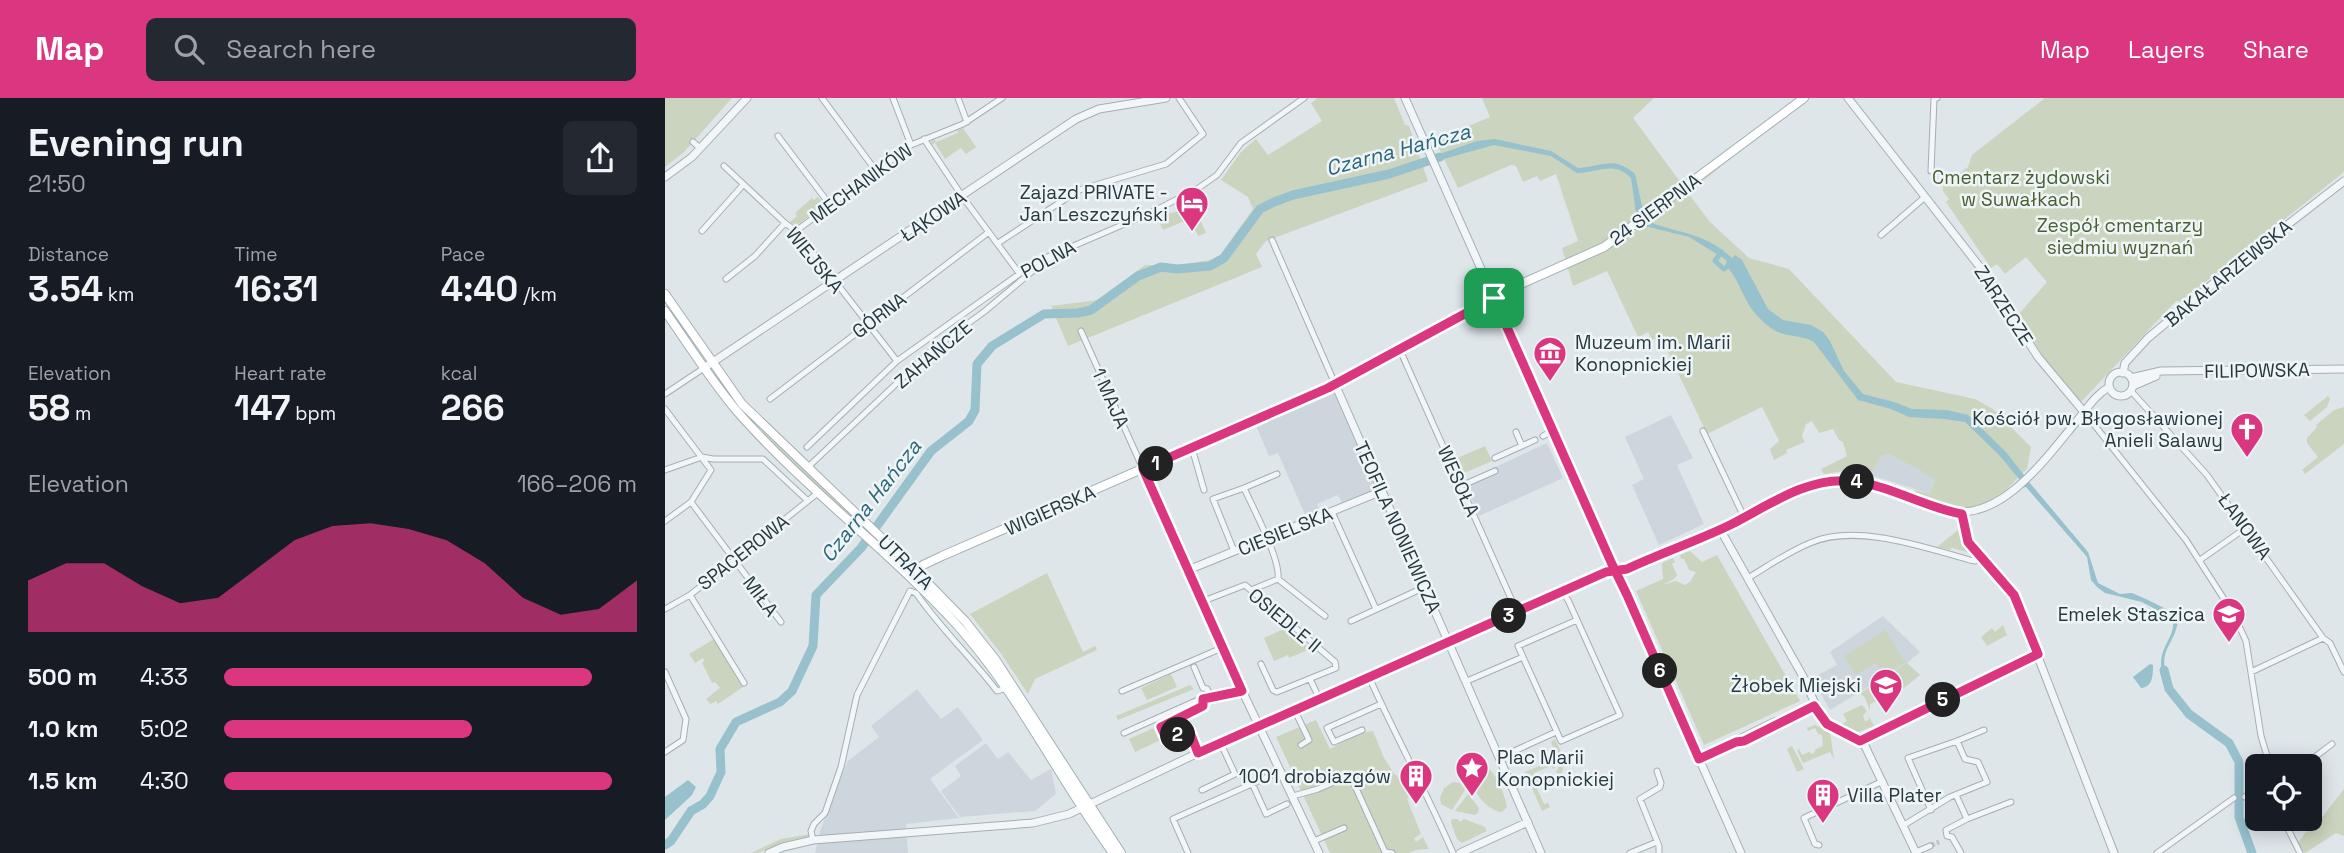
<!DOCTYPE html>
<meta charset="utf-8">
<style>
body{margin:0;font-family:"Space Grotesk",sans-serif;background:#242831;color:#f1f3f6;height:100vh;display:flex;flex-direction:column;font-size:26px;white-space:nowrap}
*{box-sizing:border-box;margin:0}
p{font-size:23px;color:#9ea1a6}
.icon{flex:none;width:38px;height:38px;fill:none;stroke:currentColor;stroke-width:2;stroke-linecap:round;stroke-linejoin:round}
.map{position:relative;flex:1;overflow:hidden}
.sheet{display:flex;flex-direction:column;background:#171b24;width:665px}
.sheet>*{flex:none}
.buttons{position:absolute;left:1580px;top:656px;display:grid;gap:14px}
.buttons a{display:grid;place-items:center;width:77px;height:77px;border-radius:10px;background:#171b24;box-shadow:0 4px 18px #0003;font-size:35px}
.pin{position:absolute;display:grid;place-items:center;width:60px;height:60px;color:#fff;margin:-30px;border-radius:14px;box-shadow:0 4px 10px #0006}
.km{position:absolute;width:35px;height:35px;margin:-18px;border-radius:50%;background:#222;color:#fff;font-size:19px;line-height:35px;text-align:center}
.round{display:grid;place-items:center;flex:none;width:74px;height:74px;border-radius:10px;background:#242831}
.overview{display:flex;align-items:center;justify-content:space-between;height:119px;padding:0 28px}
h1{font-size:38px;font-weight:700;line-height:52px}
.figures{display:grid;grid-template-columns:repeat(3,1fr);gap:10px;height:119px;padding:7px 28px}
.figures div{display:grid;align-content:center}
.figures b{font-size:35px;font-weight:700}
.figures small{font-size:19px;font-weight:400}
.figures p{font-size:19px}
.chart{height:196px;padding:14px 28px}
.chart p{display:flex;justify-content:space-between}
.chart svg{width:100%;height:126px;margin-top:7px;fill:#db3780;opacity:.7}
ul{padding:0 28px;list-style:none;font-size:23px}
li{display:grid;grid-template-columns:112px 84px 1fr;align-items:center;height:52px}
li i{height:18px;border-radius:9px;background:#db3780}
header{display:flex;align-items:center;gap:42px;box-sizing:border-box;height:98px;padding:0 35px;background:#db3780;color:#fff}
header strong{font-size:33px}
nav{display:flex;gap:38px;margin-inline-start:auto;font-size:24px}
.search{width:490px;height:63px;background:#242831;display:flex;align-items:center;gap:18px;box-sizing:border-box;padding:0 24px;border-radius:10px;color:#9ea1a6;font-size:26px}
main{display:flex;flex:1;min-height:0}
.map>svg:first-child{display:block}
</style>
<header>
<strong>Map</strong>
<div class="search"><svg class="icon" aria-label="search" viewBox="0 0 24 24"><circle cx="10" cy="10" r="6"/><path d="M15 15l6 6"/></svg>Search here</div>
<nav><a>Map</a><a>Layers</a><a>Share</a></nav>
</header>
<main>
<section class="sheet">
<div class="overview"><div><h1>Evening run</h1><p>21:50</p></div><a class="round"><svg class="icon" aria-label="share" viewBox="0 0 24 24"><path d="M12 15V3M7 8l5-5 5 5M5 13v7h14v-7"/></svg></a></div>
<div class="figures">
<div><p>Distance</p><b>3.54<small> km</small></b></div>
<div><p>Time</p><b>16:31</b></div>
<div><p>Pace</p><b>4:40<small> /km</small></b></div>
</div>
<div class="figures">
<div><p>Elevation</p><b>58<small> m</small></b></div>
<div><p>Heart rate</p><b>147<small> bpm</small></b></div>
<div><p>kcal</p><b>266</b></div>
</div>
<div class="chart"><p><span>Elevation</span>166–206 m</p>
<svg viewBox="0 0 160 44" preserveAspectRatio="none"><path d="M0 44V26L10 20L20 20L30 28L40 34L50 32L60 22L70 12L80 7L90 6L100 8L110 12L120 20L130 32L140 38L150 36L160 26V44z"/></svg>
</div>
<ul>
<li><b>500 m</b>4:33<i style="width:89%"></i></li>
<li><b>1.0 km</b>5:02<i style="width:60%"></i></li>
<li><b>1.5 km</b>4:30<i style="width:94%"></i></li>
</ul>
</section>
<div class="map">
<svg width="1679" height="755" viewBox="0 0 1679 755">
<rect width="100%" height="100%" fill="#dfe6ea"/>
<!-- built -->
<path fill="#cdd6dc" d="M669,291l43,102 -35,13 -4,-9 -21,9 3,9 -13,6 -29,-66 -9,3 -14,-33z
M1006,317l22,43 -16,7 27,59 -45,21 -27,-60 12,-6 -19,-42z
M882,345l16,35 -84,38 -15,-34z
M1224,356l31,15 15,11 -5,14 -59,-19 10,-19z
M1218,518l37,36 -14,12 -76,46 -18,-32 25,-13 -7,-13z
M252,591l24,30 17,-12 25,33 -53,39 29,39 -53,6 2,29h-93l6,-25 27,-67 31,-24 -8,-11z
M321,645l12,16 10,-7 23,28 20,-11 5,25 -21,17 -75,6 -19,-26 20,-15 -6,-10z"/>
<!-- green -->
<path fill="#cbd4bf" d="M0,0h67l-48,54 -19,15z
M652,0h77l11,27 4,1 19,55 -162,60 -10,13 6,13 -194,79 -17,-40 47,-6 47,-35h35l30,-5 10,-5 33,-46 -5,-12 -27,-17 20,-28 15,-13 12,16 54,-34 -11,-18z
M817,0h172l-21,20 54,73 41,-30 -40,32 22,29 39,36 40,11 107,113 79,17 18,10 38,38 -4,22 -22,22 -23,14 -12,2h-20l-34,-12 -1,-5 15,4 5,-14 -15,-10 -31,-16 -8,2 -10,19 -3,-7 -3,6 -22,-3 -19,3 -3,-5 26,-13 -4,-14 -4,-2 -6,-11 -14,4 -7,-12 -6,3 -4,12 3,6 -19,8 1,3 -13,7 -4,-11 9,-8 -17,-34 -55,27 -46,-97 -9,3 -4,-8 -10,5 -31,-66 -34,15 -11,-38 16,-7 -22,-67 -16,7 -3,-5 -14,6 -7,-16 -5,-1 -53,23 -23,-48 55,-23z
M1380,0h299v74l-164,130 -4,-1 -95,101 -36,-42 -27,-45 29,-33 -21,-25 -21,17 -8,-10 -6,4 -45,-66 3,-3 -6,-8v-5l25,-19 4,-12z
M298,30l13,19 -10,7 -5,-6 -16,11 -10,-16 -4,2 1,-6 2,-1 2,4 22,-9 -1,-3z
M153,99l6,8 -28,21 -6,-4 7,-6 -2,-3 17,-15 2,2z
M530,110l11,25 -8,3 -4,-9 -4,1 -3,-8 -24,10 -7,-14z
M1663,298l2,3 -3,8 -17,14 -6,-6z
M1679,309v37l-39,30 -3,-4 16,-13 -11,-14v-5l10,-11 -1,-2 18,-15z
M85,322l118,109 -1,1c-42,-32 -82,-71 -117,-110z
M820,348l7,15 -30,13 -7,-15z
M1293,432l12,23 -18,-5 -2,2 -13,-3z
M1025,453l12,11 15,-7 83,146 -96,44 -68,-154 27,-12 -1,-16 11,-5 2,4 -3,2 5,11 -3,4 -12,6 14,-4 9,4 5,-3 6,-10 -7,-2 -5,-11h-3l-1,-4z
M382,475l36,79 12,-6 2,4 -62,29 -7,15 -26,-39 -32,-41z
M1338,527l4,10 -20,11 -6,-9 11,-9 3,4z
M621,530l24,21 -21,9 -1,-3 -14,6 -10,-23z
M1220,532l20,32 -20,13 -9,-12 -20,12 -12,-19z
M49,541l29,48 -25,17 -2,-3 -5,3 -5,-5 14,-11 -5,-6 -3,1 -10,-20 2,-2 -1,-3 -8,5 -6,-9z
M1242,565l13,12 -16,13 -34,16v6l-6,-14 -5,-2z
M506,576l6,13 -30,13 -6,-12z
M525,587l4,4 -76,31 -2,-4z
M1197,607l5,6 -4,5 2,5 4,-1 -1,-5 6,11 -18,7 -17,-7 8,-5 -4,-7 2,-1z
M651,622l14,29 30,-16 13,-2 11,27 11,17h2l12,23 -2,1 14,35 -7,4 2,4 7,-5 6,12 -13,1 -7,3h-79l-54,-116z
M1150,627l15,6 4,28 -4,-7 -27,11 -6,-13 2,-1 3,6 7,-3 4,2 3,-5 7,-3 -1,-11 -4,-1 -3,-6 -7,3 -1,-3z
M493,628l5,13 -28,13 -6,-13z
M890,641l10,22 -6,22 -9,4 -3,-5 -4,2 -1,-4 4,-4 2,4 10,-5 -2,-3 4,-8 -9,-22z
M1127,648l12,23 -7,3 -10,-23z
M889,660l1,10 -2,1 -2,-3 -17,7 4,9 -3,2 9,20 4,-1 2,4 -8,4 -17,-39 24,-10h4z
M823,670c9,7 17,27 19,39l-5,5c-12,-1 -24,-14 -29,-26l3,-11z
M788,684l7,1 5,7 -13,20 -11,-6 -1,-6 4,-10z
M1679,691v47l-8,-3 -31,20 -8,-9 8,-11 10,-7z
M803,696l11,14 -1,4 -3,3 -20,-4z
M787,721h6l2,3 4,-3 21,8 2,4 -25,12 -5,-4 -6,-16z
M145,736l-3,3 -19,4 -30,12h-7l30,-14z"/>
<!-- water -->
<path fill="#96c1cd" d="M830,41l56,12 27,17c24,-1 35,-13 57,6l8,36 9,13c33,12 51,9 80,35l3,-3 7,5 26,49 15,11 28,5 12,7 7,9 14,30 19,23 31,8 18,7 35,1 21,5 38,37 18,23 7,2 -2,5 59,70 10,31 22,11 12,-1 16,7 20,10 10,11c-4,26 -20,27 -11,57l-2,3c-14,-32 14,-43 7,-63l-30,-16 -37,-9 -8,-6 -6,-7 -4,-23 -61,-70 -5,1 -1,-8 -21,-25 -34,-33 -20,-3 -36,-2 -18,-8 -33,-9 -44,-58c-14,-8 -30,-4 -43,-14 -8,-6 -18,-15 -23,-25 -8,-13 -11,-27 -23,-38l2,-3 -2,-3 -36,-22 -44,-11 -9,-13 -5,-35c-17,-18 -34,-5 -54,-5l-26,-17 -57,-11 -61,17 -2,-5 46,-16z
M1485,566l3,1c0,10 0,22 -12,23l-8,-11z
M23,682l8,7 -4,8 -27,25v-23z"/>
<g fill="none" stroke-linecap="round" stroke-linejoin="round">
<!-- canal -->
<path stroke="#96c1cd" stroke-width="5" d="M1056,154l-6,9 9,8 9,-6"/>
<!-- river -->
<path stroke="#96c1cd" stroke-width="9" d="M1499,572l5,19 20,25 40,29 10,19v55l13,36
M0,747l6,-4 20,-30 12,-7 7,-8 11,-24 -1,-23 16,-27 44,-20 12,-11 21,-45 3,-51 45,-47 70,-97 38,-30 6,-11 2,-46 15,-18 52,-32 34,-1 13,-3 47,-34 23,-9 16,2 33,-3 14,-8 36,-49 14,-7 19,-7 96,-21 51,-17"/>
<!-- minor-tunnel -->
<path stroke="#bac3c8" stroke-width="5" stroke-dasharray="5 2.5" stroke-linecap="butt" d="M1265,748l9,-4"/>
<defs>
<path id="minor" d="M157,0l54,73
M228,0l18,47
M293,0l9,24
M113,38l52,69
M259,41l38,57 57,77
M28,44l7,6
M59,68l61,57 11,8 101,130
M1266,73l3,-72 3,-1
M37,133l41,-46
M131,133l115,-86 52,-21 39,-26
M1216,137l44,-38
M607,142l63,144
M333,145l81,-53 87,-26 37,-30 -24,-36
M61,181l29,-23 30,-33
M416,233l62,138
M735,252l117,262
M1466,293l76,84 116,163 7,5 14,29
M0,296l39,-26
M105,301l219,-167
M0,311l46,61 -20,32 -26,19
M1419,314l102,128 47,73 13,28 15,95 9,30
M1038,333l41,86
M851,334l6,14
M878,338l9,-5
M142,349l90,-86 139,-99 114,-49 47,-24 20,-14 24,-32 63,-45
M527,350l12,42
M830,360l40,-18
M142,370l126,-119 52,-38 51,-43 21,-14
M0,372l37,-13 11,2h50l45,42
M612,376l-33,14c9,20 37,72 34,91
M796,388l34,-15
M26,404l90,120
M667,414l44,97
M569,453l-21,-52 31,-11
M1535,462l47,-33
M1083,480c20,-12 40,-26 62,-35 46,-20 113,4 160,17l5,1 6,-5
M586,492l27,-11 47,37
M897,494l6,8 52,115 -59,26 -43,-95 59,-26
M25,497l54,88
M536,504l44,-17 90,77 1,6 -59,24 -4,-2 -12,-26
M0,511l25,-14 129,-103
M686,523l74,-34
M529,569l9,21 4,1 5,9
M0,574l21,47 -3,21 -18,12
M1586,574l72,-34
M704,579c27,60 58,116 84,176
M645,581l10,21
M802,583l56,-24
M457,593l100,-43
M630,613l14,29 -8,5
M697,632l-28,12 -7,-14 54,-24
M459,635l74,-33 44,-9
M1195,643l178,-87
M1292,643l27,-11
M533,655l-9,-23 -22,10 -6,-13 42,-21 1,-7
M834,660l57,-26
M1638,668l29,-22
M992,673l4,12 -1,4 -20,12 19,47v7
M587,685l14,31 21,-10
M537,692l33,-16 -14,-30
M1291,697l11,24 -21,11 1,6 5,1 9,16
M628,698l25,-7 32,-14 35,77 7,1
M1580,699l12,-10
M1302,721l44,-17
M1618,721l17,34
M1239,727l46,-28 37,-15 -9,-20 -13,-3 -8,-18 -49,17 23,52
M148,742l-2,-9 3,-7 11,-11 16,-46 16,-72 53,-104 6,2c24,35 55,64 81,98l10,-3
M649,743l30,-13
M1154,747l-4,-1 -11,-26 79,-37
M1251,754l14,-6
M523,755l-15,-34 108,-48
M965,755l27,-11
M1492,755l77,-55"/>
<path id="tertiary" d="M740,0l336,755
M1183,0l135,173 55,86 46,55
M0,79l27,-20 55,-59
M39,270l372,-249 23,-10 67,-11
M1444 286a12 12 0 1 1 24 0a12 12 0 1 1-24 0Z
M1458,275l2,-10 23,-25 85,-71 111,-86
M1466,280l30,-7 183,-2
M670,286l206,469
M1468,288l23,-10
M478,371l79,179 97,205
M1297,416l6,28 46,53 100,258
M1055,431l85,151 15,36 13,12 27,13 5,5 51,107
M523,472l194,-79
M1072,644l7,-1 70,-35
M1034,661l75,-37 9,-1
M104,755l14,-6 30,-7 220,-17 36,-9 129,-61 406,-180 23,-4 103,-44 64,-32 40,-12h17l25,5 73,25c53,10 97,-53 127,-89 11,-13 18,-26 33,-35
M795,755l68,-31"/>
<path id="secondary" d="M0,196l77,110 174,167 49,50 30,38 126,194
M0,213c23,33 45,68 71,99 68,78 152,139 221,215 62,69 102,154 156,228
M246,480l12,-13 19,-9 386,-168 116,-61 59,-35 101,-45 200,-149"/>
</defs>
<!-- minor casing -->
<use href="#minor" stroke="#a4afb4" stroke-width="7"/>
<!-- tertiary casing -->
<use href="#tertiary" stroke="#a4afb4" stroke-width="9"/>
<!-- secondary casing -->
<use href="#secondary" stroke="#a4afb4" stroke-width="10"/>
<!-- minor -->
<use href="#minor" stroke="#f2f6f8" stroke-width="5"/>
<!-- tertiary -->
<use href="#tertiary" stroke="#f2f6f8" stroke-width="7"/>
<!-- secondary -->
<use href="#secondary" stroke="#fff" stroke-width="8"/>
</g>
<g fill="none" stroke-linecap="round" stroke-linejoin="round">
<defs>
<path id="route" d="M829,200l-166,90 -185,81 99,222 -39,8v7l-42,21 6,13 22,-10 9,23 408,-181c7,-1 14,-2 21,-3 34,-16 70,-28 103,-44 36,-18 77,-48 119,-44 39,3 74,26 113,33l6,28 46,53 24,59 -178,87 -33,-17 -13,-18 -70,35 -8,1 -37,17 -72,-164 -16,-33 -117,-264"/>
</defs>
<!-- route casing -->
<use href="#route" stroke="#fff" stroke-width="14"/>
<!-- route -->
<use href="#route" stroke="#db3780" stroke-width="9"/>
</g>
<!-- icons -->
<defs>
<symbol id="hotel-pin" viewBox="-11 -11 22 30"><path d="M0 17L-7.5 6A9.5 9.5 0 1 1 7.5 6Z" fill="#db3780" stroke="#eff5f7"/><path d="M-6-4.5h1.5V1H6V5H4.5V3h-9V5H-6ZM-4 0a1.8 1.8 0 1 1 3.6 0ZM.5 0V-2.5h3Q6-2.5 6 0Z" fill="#fff"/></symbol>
<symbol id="museum-pin" viewBox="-11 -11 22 30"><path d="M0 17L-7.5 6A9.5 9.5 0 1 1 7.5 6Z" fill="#db3780" stroke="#eff5f7"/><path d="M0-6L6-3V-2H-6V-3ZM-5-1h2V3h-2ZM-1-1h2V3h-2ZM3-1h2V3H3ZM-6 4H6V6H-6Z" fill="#fff"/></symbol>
<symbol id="church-pin" viewBox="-11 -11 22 30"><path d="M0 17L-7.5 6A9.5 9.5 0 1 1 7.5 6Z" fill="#db3780" stroke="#eff5f7"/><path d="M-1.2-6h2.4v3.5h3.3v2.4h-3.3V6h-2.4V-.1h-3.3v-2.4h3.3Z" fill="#fff"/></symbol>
<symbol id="school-pin" viewBox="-11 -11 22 30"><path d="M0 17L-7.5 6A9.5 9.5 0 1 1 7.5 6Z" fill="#db3780" stroke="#eff5f7"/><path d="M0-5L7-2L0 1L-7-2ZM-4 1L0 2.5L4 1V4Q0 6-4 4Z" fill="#fff"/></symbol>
<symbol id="sight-pin" viewBox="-11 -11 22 30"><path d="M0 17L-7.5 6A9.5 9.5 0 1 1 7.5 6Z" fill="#db3780" stroke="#eff5f7"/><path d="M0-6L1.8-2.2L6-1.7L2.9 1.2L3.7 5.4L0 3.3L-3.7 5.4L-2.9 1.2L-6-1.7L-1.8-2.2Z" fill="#fff"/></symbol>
<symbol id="building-pin" viewBox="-11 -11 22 30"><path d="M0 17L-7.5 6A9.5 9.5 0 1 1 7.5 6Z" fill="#db3780" stroke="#eff5f7"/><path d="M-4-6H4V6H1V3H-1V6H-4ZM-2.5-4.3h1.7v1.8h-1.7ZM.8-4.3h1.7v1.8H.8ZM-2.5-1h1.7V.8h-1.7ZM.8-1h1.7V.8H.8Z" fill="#fff"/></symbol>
</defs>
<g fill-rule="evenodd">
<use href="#hotel-pin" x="508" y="86" width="38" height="52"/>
<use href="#museum-pin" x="866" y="236" width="38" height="52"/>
<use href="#church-pin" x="1563" y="312" width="38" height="52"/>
<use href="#school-pin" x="1545" y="497" width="38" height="52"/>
<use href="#school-pin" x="1202" y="568" width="38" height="52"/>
<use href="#sight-pin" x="788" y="651" width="38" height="52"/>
<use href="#building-pin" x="732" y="659" width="38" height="52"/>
<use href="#building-pin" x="1139" y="678" width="38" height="52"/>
</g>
<g text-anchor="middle" stroke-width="5" stroke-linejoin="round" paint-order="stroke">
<!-- park labels -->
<g font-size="19" fill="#485f32" stroke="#eff5f7">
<text x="1356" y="86">Cmentarz żydowski<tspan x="1356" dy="22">w Suwałkach</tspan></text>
<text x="1455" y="134">Zespół cmentarzy<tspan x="1455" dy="22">siedmiu wyznań</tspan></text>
</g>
<!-- street labels -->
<g font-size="19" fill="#263942" stroke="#eff5f7">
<text transform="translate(196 85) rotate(-36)" y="7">MECHANIKÓW</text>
<text transform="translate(990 111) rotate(-36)" y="7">24 SIERPNIA</text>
<text transform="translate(268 118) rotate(-34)" y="7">ŁĄKOWA</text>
<text transform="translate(383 161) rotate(-28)" y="7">POLNA</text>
<text transform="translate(150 162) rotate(51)" y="7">WIEJSKA</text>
<text transform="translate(1563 175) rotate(-39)" y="7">BAKAŁARZEWSKA</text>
<text transform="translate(1339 207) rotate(57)" y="7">ZARZECZE</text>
<text transform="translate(214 217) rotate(-37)" y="7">GÓRNA</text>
<text transform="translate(268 256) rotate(-40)" y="7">ZAHAŃCZE</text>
<text transform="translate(1592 272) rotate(-1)" y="7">FILIPOWSKA</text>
<text transform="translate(446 300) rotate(66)" y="7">1 MAJA</text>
<text transform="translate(794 383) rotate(66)" y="7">WESOŁA</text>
<text transform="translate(385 412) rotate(-24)" y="7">WIGIERSKA</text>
<text transform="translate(1580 428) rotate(54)" y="7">ŁANOWA</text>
<text transform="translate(733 429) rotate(66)" y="7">TEOFILA NONIEWICZA</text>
<text transform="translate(620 433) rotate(-22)" y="7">CIESIELSKA</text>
<text transform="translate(78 454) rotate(-38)" y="7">SPACEROWA</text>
<text transform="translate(241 464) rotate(45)" y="7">UTRATA</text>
<text transform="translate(96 498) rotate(53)" y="7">MIŁA</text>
<text transform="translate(620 522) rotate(40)" y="7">OSIEDLE II</text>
</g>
<!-- poi labels -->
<g font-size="19" fill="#263942" stroke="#eff5f7" text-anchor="end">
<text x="503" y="101">Zajazd PRIVATE -<tspan x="503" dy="22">Jan Leszczyński</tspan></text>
<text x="910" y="251" text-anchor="start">Muzeum im. Marii<tspan x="910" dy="22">Konopnickiej</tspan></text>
<text x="1558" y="327">Kościół pw. Błogosławionej<tspan x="1558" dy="22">Anieli Salawy</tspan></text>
<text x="1540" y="523">Emelek Staszica</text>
<text x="1196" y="594">Żłobek Miejski</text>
<text x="832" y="666" text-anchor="start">Plac Marii<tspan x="832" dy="22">Konopnickiej</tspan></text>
<text x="726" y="685">1001 drobiazgów</text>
<text x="1182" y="704" text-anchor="start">Villa Plater</text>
</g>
<!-- water labels -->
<g font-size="21" font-style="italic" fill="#2c667a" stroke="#eff5f7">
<text transform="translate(733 52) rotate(-15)" y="7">Czarna Hańcza</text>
<text transform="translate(206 403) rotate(-52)" y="7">Czarna Hańcza</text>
</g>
</g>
</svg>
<div class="buttons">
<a><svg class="icon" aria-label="locate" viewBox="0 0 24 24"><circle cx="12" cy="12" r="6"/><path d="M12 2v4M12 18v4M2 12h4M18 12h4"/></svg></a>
</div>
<div class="pin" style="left:829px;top:200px;background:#1e9e55"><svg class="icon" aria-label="arrive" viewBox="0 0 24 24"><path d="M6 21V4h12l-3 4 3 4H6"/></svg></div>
<b class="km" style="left:491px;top:366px">1</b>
<b class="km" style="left:513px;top:637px">2</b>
<b class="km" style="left:844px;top:518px">3</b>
<b class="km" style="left:1192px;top:384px">4</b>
<b class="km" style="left:1278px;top:602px">5</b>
<b class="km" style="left:995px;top:573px">6</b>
</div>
</main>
